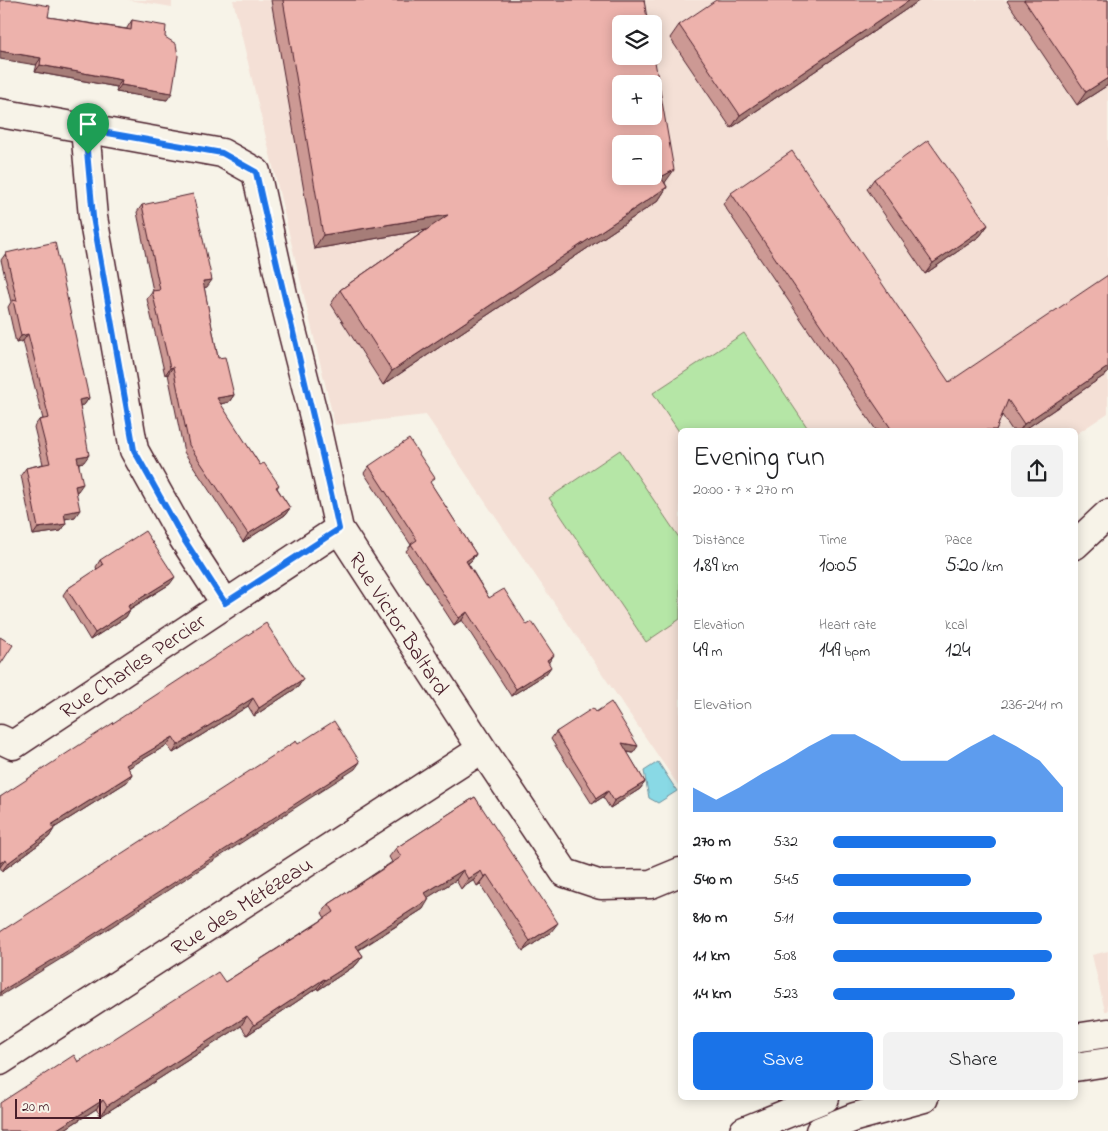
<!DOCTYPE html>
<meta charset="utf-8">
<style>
body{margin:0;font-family:"Indie Flower",sans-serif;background:#f2f2f2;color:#202124;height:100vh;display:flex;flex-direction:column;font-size:19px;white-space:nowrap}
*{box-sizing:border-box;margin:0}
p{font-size:16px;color:#757577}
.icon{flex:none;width:28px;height:28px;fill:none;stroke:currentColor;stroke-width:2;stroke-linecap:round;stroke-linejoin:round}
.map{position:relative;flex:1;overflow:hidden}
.details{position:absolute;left:678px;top:428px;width:400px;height:672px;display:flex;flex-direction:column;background:#fff;border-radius:8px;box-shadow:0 2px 12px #0003}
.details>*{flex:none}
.buttons{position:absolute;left:612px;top:15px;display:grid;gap:10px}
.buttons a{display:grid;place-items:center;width:50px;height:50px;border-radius:8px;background:#fff;box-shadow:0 2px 12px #0003;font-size:25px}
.scale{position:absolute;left:15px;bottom:12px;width:86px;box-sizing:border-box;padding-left:5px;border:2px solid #4a1f2b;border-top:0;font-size:14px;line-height:18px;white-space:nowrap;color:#4a1f2b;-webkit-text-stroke:4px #f7f3e8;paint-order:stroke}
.pin{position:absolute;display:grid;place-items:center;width:42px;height:42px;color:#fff;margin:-51px -21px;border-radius:50% 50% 50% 0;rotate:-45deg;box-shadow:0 0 5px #0007}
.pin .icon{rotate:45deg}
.round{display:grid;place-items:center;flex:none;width:52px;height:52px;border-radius:8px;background:#f2f2f2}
.summary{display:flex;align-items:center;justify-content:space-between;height:85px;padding:0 15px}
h1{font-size:28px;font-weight:600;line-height:38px}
.stats{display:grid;grid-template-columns:repeat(3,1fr);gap:8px;height:85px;padding:5px 15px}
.stats div{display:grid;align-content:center}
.stats b{font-size:21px;font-weight:600}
.stats small{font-size:14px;font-weight:400}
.stats p{font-size:14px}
.chart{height:140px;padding:10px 15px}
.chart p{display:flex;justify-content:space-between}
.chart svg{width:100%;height:90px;margin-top:5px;fill:#1a73e8;opacity:.7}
.primary-button{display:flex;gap:10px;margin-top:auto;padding:10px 15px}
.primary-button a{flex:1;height:58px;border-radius:8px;background:#1a73e8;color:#fff;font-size:20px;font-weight:600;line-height:58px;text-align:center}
.primary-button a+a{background:#f2f2f2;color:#202124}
ul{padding:0 15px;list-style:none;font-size:16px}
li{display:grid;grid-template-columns:80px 60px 1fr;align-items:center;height:38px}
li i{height:12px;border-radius:6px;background:#1a73e8}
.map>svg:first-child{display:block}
</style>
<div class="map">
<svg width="1108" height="1131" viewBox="0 0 1108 1131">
<rect width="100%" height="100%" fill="#f7f3e8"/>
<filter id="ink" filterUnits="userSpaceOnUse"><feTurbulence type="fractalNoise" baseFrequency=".02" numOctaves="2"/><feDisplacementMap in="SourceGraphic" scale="10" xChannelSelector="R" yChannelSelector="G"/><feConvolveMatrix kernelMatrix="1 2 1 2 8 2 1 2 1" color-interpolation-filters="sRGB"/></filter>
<g filter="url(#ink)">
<!-- built -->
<path fill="#f4e0d6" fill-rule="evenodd" d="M128,0h44v7l-30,-5z
M233,0h875v413l-33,22v-5h-395v358l-254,-373 -91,10zM621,24h33v32h-33zM621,84h33v32h-33zM621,144h33v32h-33z
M1108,951v60h-3l-13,-56z"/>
<!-- green -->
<path fill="#b5e6a6" stroke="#808268" d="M744,333l65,97h-129v3l-27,-40z
M620,450l60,89v80l-34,23 -97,-144z"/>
<!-- water -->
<path fill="#89d9e5" stroke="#708f9b" d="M658,762l19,29 -19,12 -9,-5 -5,-27z"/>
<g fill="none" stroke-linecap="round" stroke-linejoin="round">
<defs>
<path id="street" d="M0,113l222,40 34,19 28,127 31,122 24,108 143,220 83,124 36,12 50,-1 29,-12
M85,129l8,88 41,233 49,88 42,65
M1075,545l33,-31
M0,739l13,6 326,-216
M0,1061l482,-312"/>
<path id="secondary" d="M1075,1038l33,-5
M1075,1067l33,-5
M744,1131l81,-33
M820,1131l35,-14 69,-19"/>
</defs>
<!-- street casing -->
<use href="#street" stroke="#4a1f2b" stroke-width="31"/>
<!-- secondary casing -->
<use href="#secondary" stroke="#4a1f2b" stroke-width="31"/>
<!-- street -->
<use href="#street" stroke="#f7f3e8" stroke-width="28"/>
<!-- secondary -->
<use href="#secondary" stroke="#f7f3e8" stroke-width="28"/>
</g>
<!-- wall -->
<path fill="#cc9994" stroke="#4a1f2b" d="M271,0h373l21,183 2,4 -9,14 -275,184 -52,-81 9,-14 86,-60 -112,19z
M920,0l-189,128 -61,-90 9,-13z
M1008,0h100v85l-31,20 -70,-104z
M48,17l79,12v-1l5,-8 33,17 2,63 -51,-8 1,-5 -82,-15z
M874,179l114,46 -8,11 -55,38 -58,-85z
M731,193l218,189 159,-9 -84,57h-12l-10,-15 -6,15h-120l-153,-226z
M142,205l65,82h-3l14,71 16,37 -5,7 -9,2 40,61 19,20 -2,3 13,20 -5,7 -42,27 -59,-90 -16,-78 -3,1 -18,-76 6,-8 -16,-79z
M6,253l83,145 -5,7h-4l4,57 -5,1 -1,28 -2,1 -1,25 -10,2 1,5 -5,7 -28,4 -12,-60 5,-7 17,-4 -9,-37 5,-7 4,-1 -20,-78 -7,2 -8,-36 3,-5 -10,-42z
M369,466l62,18 45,70 -5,7 -3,2 21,35 60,64 -3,12 -35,22 -49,-76 -8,5 -48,-74 5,-6 -47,-72z
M100,560l70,24 -40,25 -4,8 -36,23 -27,-45 4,-6 30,-19 -1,-3z
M303,679l-5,8 -44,29 -6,-10 -75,47 -6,-8 -39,23 4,6 -5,8 -73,46 -5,9 -47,34 -2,-4v-70z
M596,712l37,41 -6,-1 18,30 -5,7 -30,19 -7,-11 -11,7 -41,-65 5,-7z
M475,797l76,135 -28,19 -43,-67 -3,2 -3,-6 -13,9 -5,-9 -28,17 -5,12 -64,41 4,6 -7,9 -38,25 -1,-2 -70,47 -6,-9 -140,90 -5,-7 -34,22h-62l78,-69 147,-80 100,-64 -3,-5 7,-9 63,-42 -3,-5 7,-9z"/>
<!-- shaded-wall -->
<path fill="#a67d78" stroke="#4a1f2b" d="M910,0h10l-189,128 9,-13z
M0,51l41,7 -5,7 -36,-6z
M40,65l82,15 -5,7 -82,-15z
M1108,78v7l-31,20 9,-13z
M121,85l51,8 -5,7 -51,-8z
M674,170l-10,14 -3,-7z
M667,187l-9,14 -275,184 9,-14z
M448,215l-10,13 -124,21 9,-14z
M988,225l-8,11 -55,38 8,-11z
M212,280l-5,7 -9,2 5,-8z
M28,334l-5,7 -7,2 5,-7z
M173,367l-5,7 -3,1 5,-7z
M1108,367v6l-84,57h-4l4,-6z
M234,395l-5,7 -17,4 5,-8z
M89,398l-5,7 -10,1 5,-6z
M89,455l-5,7 -12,2 5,-7z
M83,484l-5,7 -8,2 5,-7z
M290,508l-5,7 -42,27 5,-8z
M80,510l-5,7 -16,3 5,-7z
M66,524l-5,7 -28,4 5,-7z
M476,554l-5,7 -10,7 5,-7z
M175,577l-5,7 -47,29 5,-7z
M130,610l-4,7 -36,23 5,-7z
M467,612l-5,8 -8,5 5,-7z
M554,655l-5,7 -7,5 5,-7z
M551,667l-5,7 -35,22 5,-7z
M303,679l-5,8 -44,29 5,-8z
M253,698l-5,8 -75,47 5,-8z
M173,737l-6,8 -47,28 6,-8z
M622,743l16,3 -5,7 -15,-3z
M360,762l-5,7 -278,180 -77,47v-4z
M132,774l-5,8 -81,51 5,-8z
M645,782l-5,7 -30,19 4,-7z
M608,791l-5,6 -11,7 5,-6z
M54,829l-5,8 -47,34 6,-8z
M6,859l-6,8v-4z
M463,870l-7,10 -37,23 6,-10z
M481,871l-7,9 -13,9 7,-10z
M487,875l-7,9 -3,2 7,-9z
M429,899l-6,10 -73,46 6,-9z
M558,923l-7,9 -28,19 7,-10z
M363,956l-7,9 -38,25 7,-10z
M324,979l-7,9 -70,47 7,-10z
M247,1016l-6,10 -140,90 6,-10z
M103,1100l-7,9 -34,22h-8z"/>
<!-- building -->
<path fill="#edb2ac" stroke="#4a1f2b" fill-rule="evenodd" d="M0,0h16l34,6 -2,11 83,13 1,-10 34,6 -1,11 11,7 2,12 -6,37 -51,-8 1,-5 -82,-15 1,-7 -41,-7z
M283,0h361l4,24h-27v32h33l20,114 -13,7 6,10 -275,184 -52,-81 108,-75 -125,20zM621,84h33v32h-33zM621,144h33v32h-33z
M716,0h194l-170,115 -61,-90z
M1024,0h84v78l-22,14z
M928,140l60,85 -55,38 -59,-84z
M792,151l157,231 159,-107v92l-84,57 -16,-24 -12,30h-104l-161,-237z
M193,194l19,86 -9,1 15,77 7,-1 9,38 -17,3 43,67 4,-2 15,22 -3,2 14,21 -42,26 -59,-89 -16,-78 -3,1 -18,-77 8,-1 -18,-85z
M55,242l34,156 -10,2 10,55 -12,2 6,27 -8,2 5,24 -16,3 2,11 -28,4 -12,-60 24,-5 -11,-43 10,-2 -21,-84 -7,2 -8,-36 4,1 -11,-48z
M409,439l26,39 -5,4 46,72 -10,7 23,37 15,-9 23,36 5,-3 22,33 -7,5 4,7 -35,22 -49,-77 -8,6 -48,-74 6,-4 -48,-74z
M145,531l30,46 -47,29 2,4 -35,23 -28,-44 36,-24 -3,-5z
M266,623l37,56 -44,29 -6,-10 -75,47 -5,-8 -47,28 6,9 -81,51 3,4 -46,34 -2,-4 -6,4v-66z
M0,637l13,8 -13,20z
M611,702l27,44 -16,-3 23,39 -31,19 -6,-10 -11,7 -41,-66 37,-24 3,4z
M334,721l26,41 -278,180 -82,50v-60l296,-191 2,3z
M475,797l83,126 -28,18 -43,-66 -3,2 -3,-6 -13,8 -5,-9 -38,23 4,6 -73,47 7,10 -38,24 -1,-1 -70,46 -7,-9 -140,90 -4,-6 -49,31h-54v-28l74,-48 4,7 140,-90 7,10 90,-57 19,-13 -5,-8 72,-47 -5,-9z"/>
</g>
<g fill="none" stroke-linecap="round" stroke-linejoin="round" filter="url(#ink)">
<defs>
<path id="route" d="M85,129l137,24 34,19c26,120 57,238 83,357l-114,74 -42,-65 -49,-88 -41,-233z"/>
</defs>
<!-- route casing -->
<use href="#route" stroke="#fff" stroke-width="10"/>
<!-- route -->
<use href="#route" stroke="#1a73e8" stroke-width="6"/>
</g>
<g text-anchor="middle" stroke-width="5" stroke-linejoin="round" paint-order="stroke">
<!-- street labels -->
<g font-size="22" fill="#4a1f2b" stroke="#f7f3e8">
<text transform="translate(400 623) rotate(57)" y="8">Rue Victor Baltard</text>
<text transform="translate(132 665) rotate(-34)" y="8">Rue Charles Percier</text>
<text transform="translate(241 905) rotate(-33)" y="8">Rue des Métézeau</text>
</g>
</g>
</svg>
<div class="buttons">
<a><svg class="icon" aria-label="layers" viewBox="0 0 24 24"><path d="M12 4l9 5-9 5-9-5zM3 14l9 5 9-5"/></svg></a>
<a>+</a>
<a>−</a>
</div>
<div class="scale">20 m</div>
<div class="pin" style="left:88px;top:154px;background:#1e9e55"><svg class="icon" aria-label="arrive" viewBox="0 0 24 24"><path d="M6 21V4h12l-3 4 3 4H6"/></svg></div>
<section class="details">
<div class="summary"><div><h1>Evening run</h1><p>20:00 · 7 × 270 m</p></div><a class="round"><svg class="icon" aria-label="share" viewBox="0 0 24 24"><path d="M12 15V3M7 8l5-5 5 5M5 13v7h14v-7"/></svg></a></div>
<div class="stats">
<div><p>Distance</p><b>1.89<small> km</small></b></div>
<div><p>Time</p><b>10:05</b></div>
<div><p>Pace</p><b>5:20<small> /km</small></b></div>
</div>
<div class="stats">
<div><p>Elevation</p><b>49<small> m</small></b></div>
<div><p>Heart rate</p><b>149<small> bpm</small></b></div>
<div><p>kcal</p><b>124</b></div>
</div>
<div class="chart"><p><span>Elevation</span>236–241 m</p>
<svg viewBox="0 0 160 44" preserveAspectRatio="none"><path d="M0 44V32L10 38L20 32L30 25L40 19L50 12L60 6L70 6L80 12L90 19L100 19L110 19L120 12L130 6L140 12L150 19L160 32V44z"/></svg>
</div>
<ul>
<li><b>270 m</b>5:32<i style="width:71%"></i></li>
<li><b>540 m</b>5:45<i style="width:60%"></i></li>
<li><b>810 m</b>5:11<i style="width:91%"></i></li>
<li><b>1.1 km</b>5:08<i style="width:95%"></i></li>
<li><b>1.4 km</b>5:23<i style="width:79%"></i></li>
</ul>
<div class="primary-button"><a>Save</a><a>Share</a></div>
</section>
</div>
